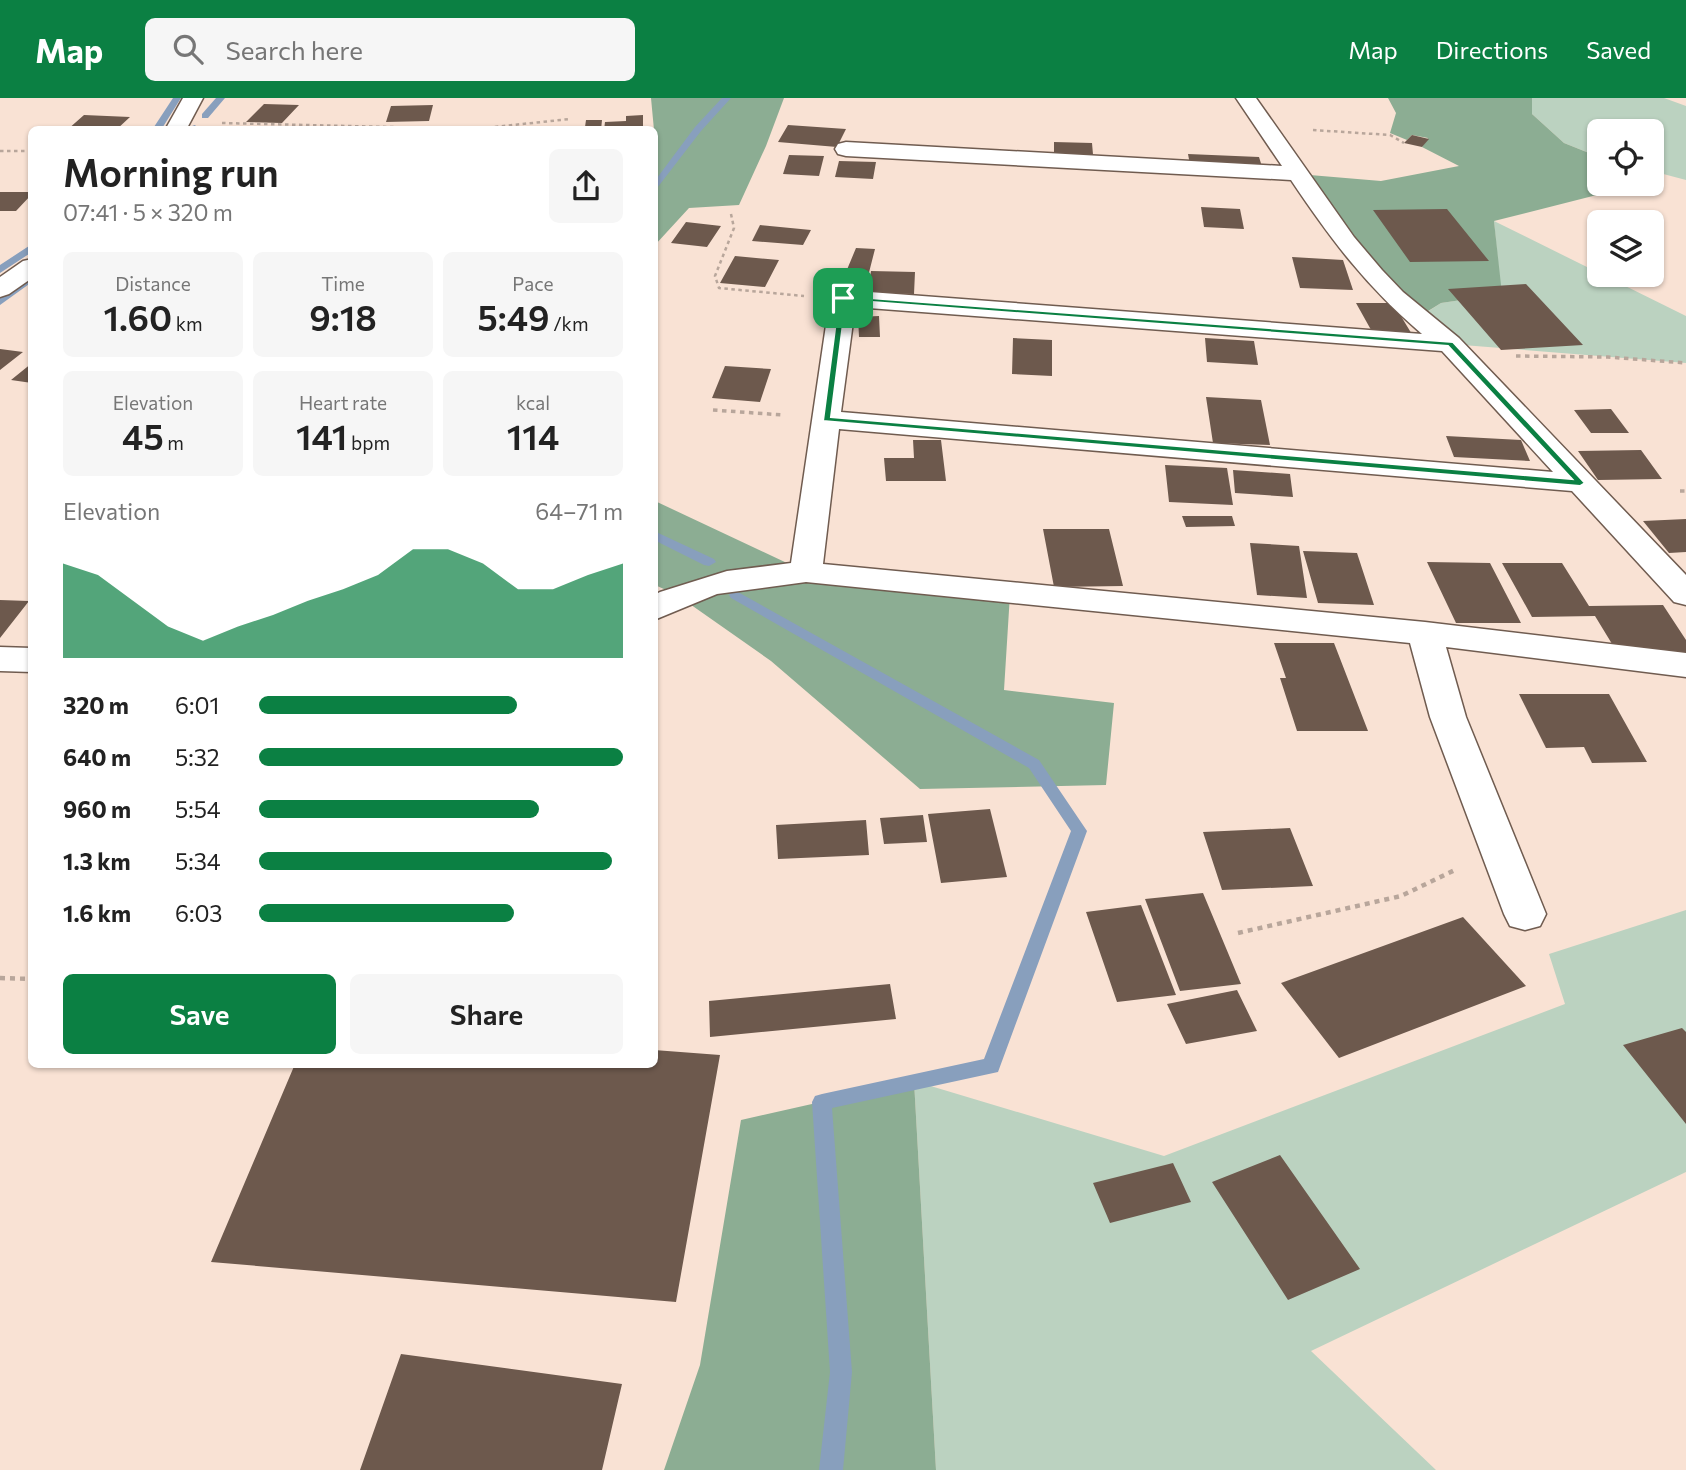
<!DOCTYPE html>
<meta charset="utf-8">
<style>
body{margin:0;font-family:Commissioner,sans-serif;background:#f6f6f6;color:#222;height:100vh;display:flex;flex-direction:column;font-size:26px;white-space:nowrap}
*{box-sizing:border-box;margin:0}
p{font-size:23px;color:#767676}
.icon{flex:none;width:38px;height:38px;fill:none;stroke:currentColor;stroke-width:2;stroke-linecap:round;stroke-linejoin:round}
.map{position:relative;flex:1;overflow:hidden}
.drawer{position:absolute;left:28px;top:28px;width:630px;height:942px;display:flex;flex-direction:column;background:#fff;border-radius:10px;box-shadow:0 2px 5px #0004}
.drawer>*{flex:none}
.buttons{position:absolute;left:1587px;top:21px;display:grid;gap:14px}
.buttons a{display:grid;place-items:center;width:77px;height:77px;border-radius:10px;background:#fff;box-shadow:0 2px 5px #0004;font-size:35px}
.pin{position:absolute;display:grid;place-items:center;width:60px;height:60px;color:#fff;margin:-30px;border-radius:14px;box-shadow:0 4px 10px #0006}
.round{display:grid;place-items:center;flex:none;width:74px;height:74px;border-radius:10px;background:#f6f6f6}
.summary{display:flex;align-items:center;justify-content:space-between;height:119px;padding:0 35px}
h1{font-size:38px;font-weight:600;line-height:52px}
.figures{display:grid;grid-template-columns:repeat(3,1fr);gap:10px;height:119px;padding:7px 35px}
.figures div{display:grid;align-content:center;border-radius:10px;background:#f6f6f6;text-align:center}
.figures b{font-size:35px;font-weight:600}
.figures small{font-size:19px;font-weight:400}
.figures p{font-size:19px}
.chart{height:196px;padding:14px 35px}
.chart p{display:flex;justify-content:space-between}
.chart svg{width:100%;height:126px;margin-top:7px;fill:#0b8043;opacity:.7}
.cta{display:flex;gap:14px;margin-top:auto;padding:14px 35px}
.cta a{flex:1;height:80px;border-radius:10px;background:#0b8043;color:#fff;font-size:28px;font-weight:600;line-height:80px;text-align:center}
.cta a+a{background:#f6f6f6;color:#222}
ul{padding:0 35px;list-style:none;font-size:23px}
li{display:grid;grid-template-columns:112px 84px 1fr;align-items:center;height:52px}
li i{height:18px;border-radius:9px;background:#0b8043}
header{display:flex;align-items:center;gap:42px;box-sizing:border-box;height:98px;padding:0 35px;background:#0b8043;color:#fff}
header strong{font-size:33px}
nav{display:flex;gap:38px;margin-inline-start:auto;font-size:24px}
.search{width:490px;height:63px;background:#f6f6f6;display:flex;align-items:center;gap:18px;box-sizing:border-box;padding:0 24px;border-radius:10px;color:#767676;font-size:26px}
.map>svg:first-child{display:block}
</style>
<header>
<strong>Map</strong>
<div class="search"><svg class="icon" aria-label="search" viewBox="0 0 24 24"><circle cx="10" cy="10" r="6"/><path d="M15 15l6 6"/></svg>Search here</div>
<nav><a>Map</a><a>Directions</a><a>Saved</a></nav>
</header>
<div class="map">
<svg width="1686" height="1372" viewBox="0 0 1686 1372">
<rect width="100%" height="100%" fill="#f9e2d4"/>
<!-- green -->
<path fill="#bbd2c0" d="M1532,0h132l22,8v74l-34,-9v-40h-52l-1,26 -35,-14 -32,-29z
M1494,123l192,95v47l-236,-19 -32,-26 23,-15 60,-9z
M1686,812v262l-375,179 125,119h-500l-22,-389 250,75 401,-152 -16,-50z"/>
<!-- forest -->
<path fill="#8cad93" d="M651,0h133l-18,48 -27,59 -50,3 -34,37 -1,-115z
M1388,0h144v16l32,29 35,14 1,27h40l-146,37 8,73 -61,9 -24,15 -119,-144 83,7 78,-15 -37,-19 6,-9 -16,-3 -5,5 -17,-7 6,-20z
M655,403l151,71 204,22 -6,96 110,13 -8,82 -186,4 -149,-128 -94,-66 -22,-10z
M914,983l22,389h-272l36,-105 41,-245z"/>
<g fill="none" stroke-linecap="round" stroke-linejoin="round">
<!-- stream -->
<path fill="#889fbd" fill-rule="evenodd" d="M173,0h8l-20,32h-9z
M216,0h9l-17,20h-6v-4z
M722,0h9l-30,33 -47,61v-10l41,-55z
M195,27l4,5h-9l2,-4z
M32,146v8l-32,21v-8z
M32,176v8l-32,23v-8z
M654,433l60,28 2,3 -7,4 -5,-1 -50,-25z
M736,493l303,169 48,71 -89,241 -166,36 20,264 -9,98h-24l11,-98 -18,-270 3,-6 7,-2 162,-35 87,-228 -42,-63 -298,-170 -2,-3 2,-3z"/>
</g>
<!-- building -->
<path fill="#6d594d" d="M264,6l35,1 -17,18 -36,-1z
M433,7l-4,16 -43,1 5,-16z
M84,17l46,2 -14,13h-49z
M643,17v15h-39l1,-8 21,-1v-5z
M586,22h16l-1,10h-24v-3h8z
M788,27l58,4 -9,18 -59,-5z
M1412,37l17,4 -7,8 -18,-4z
M1054,44l38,1 2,23 -40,-2z
M1188,56l71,3 5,16 -73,-3z
M789,57l35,1 -5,20 -36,-2z
M839,63l37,1 -3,17 -38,-2z
M0,94h32v2l-16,17h-16z
M1201,109l39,2 4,20 -40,-2z
M1447,111l42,52 -79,1 -37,-52z
M686,124l35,4 -14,21 -36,-4z
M760,127l51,5 -8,15 -51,-4z
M856,150l19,1 -11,43 -45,-1 6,-21 21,2z
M735,158l44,4 -14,27 -45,-4z
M1292,159l51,3 10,30 -53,-2z
M871,173l44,1 -1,22 -46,-1z
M1526,186l57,61 -82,5 -53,-61z
M1356,205h37l20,33 -38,1z
M879,218l1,21h-21l-1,-20z
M1013,240l39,2v36l-40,-2z
M1205,240l49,3 4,24 -51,-3z
M0,251l23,3 -23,18z
M32,265v20l-21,-3z
M725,268l46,3 -11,33 -48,-4z
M1206,299l55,3 9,45 -57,-2z
M1611,311l18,24h-38l-17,-23z
M1446,338l75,4 9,21 -76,-4z
M913,342h28l5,41h-60l-2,-23h30z
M1641,352l21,29 -64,1 -20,-29z
M1165,367l62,3 6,37 -64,-3z
M1233,372l57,4 3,23 -58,-4z
M1182,418h50l3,10 -49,1z
M1686,421v33l-17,1 -26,-32z
M1043,431h66l14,57 -69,1z
M1250,445l49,3 8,52 -50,-3z
M1303,453l54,2 17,52 -56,-2z
M1427,464l63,1 31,60h-65z
M1502,465h60l27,43 74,-1 23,35v16l-66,1 -25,-41 -63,1z
M0,502l29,1 -29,37z
M1274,545h60l34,88h-71l-17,-53h6z
M1519,596h90l38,68 -55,1 -8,-16 -38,1z
M990,711l17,68 -66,6 -13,-69z
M923,717l4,27 -43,2 -4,-26z
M866,722l3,35 -91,4 -2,-34z
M1290,730l23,58 -91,4 -19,-58z
M1203,795l38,91 -61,7 -35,-92z
M1141,807l35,90 -59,7 -31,-90z
M1463,819l63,69 -187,72 -58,-75z
M890,886l6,35 -186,18 -1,-36z
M1237,892l20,41 -71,13 -19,-40z
M1682,930l4,4v92l-63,-79z
M654,952l66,5 -44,247 -465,-40 84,-198h359z
M1280,1057l80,114 -72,31 -76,-118z
M1173,1065l18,39 -81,21 -17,-40z
M401,1256l221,30 -20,86h-242z"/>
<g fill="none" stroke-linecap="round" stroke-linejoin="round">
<defs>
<path id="street" d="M183,0h20l-17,32h-21z
M1236,0h20l98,139 28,33 21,22 56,46 227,237v30l-12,-3 -102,-111 -733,-62 -16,135 602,58 261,31v24l-240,-30 20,70 80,197 -6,12 -15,4 -15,-4 -6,-12 -74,-197 -20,-74 -604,-61 -89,12 -63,26v-25l6,-3 67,-21 64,-8 39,-265 4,-5 9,-3 579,44c-56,-48 -90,-93 -131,-154l-445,-24 -8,-2 -3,-5 3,-5 8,-2 436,24zM855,209l587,44 111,121 -712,-60z
M32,161v19l-23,16 -9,3v-20l23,-16z
M0,549l32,1v24l-32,-1z"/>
</defs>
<!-- street casing -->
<use href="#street" stroke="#705c50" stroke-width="3"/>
<!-- path-far2 -->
<path stroke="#b8a69b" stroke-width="2.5" stroke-dasharray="3.5 3.5" stroke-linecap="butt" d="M222,25l253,6 95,-10
M1313,32l77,5 14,8
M0,53h32
M731,116l3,14 -19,48 4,12 85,8"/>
<!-- path-far1 -->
<path stroke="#b8a69b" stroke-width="3.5" stroke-dasharray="4.5 4.5" stroke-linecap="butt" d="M1516,258l92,1 78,6
M713,312l70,5
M1680,393h6"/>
<!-- path -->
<path stroke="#b8a69b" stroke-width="4.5" stroke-dasharray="5 5" stroke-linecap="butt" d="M654,633v128
M1238,835l163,-37 56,-27
M0,880l32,1"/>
<!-- street -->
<use href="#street" fill="#fff" fill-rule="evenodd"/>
</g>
<!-- route -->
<path fill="#0b8043" stroke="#fff" stroke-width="2" fill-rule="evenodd" d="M843,198l610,46 132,141 -5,3 -757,-65 16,-123zM846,202l602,46 124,133 -741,-62z"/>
</svg>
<div class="buttons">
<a><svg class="icon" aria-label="locate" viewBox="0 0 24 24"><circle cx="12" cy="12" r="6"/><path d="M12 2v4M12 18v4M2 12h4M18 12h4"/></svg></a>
<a><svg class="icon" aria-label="layers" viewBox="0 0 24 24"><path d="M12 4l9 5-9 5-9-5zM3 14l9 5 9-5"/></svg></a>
</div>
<div class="pin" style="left:843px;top:200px;background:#1e9e55"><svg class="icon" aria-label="arrive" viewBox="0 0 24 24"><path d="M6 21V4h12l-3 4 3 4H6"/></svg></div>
<section class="drawer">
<div class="summary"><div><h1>Morning run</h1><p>07:41 · 5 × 320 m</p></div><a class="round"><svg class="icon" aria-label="share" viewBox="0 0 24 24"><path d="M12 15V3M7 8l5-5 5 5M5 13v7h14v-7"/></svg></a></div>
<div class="figures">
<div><p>Distance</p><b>1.60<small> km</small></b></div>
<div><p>Time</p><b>9:18</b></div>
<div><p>Pace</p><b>5:49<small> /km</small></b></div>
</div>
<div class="figures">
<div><p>Elevation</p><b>45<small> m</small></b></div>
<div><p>Heart rate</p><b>141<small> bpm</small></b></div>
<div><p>kcal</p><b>114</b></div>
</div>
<div class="chart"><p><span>Elevation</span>64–71 m</p>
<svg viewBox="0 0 160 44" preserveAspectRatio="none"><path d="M0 44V11L10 15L20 24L30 33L40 38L50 33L60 29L70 24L80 20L90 15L100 6L110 6L120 11L130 20L140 20L150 15L160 11V44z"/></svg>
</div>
<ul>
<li><b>320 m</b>6:01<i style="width:71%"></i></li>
<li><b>640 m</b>5:32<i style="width:100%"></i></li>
<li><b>960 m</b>5:54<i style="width:77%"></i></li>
<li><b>1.3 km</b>5:34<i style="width:97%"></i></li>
<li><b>1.6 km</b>6:03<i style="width:70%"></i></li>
</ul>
<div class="cta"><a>Save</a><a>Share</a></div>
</section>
</div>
